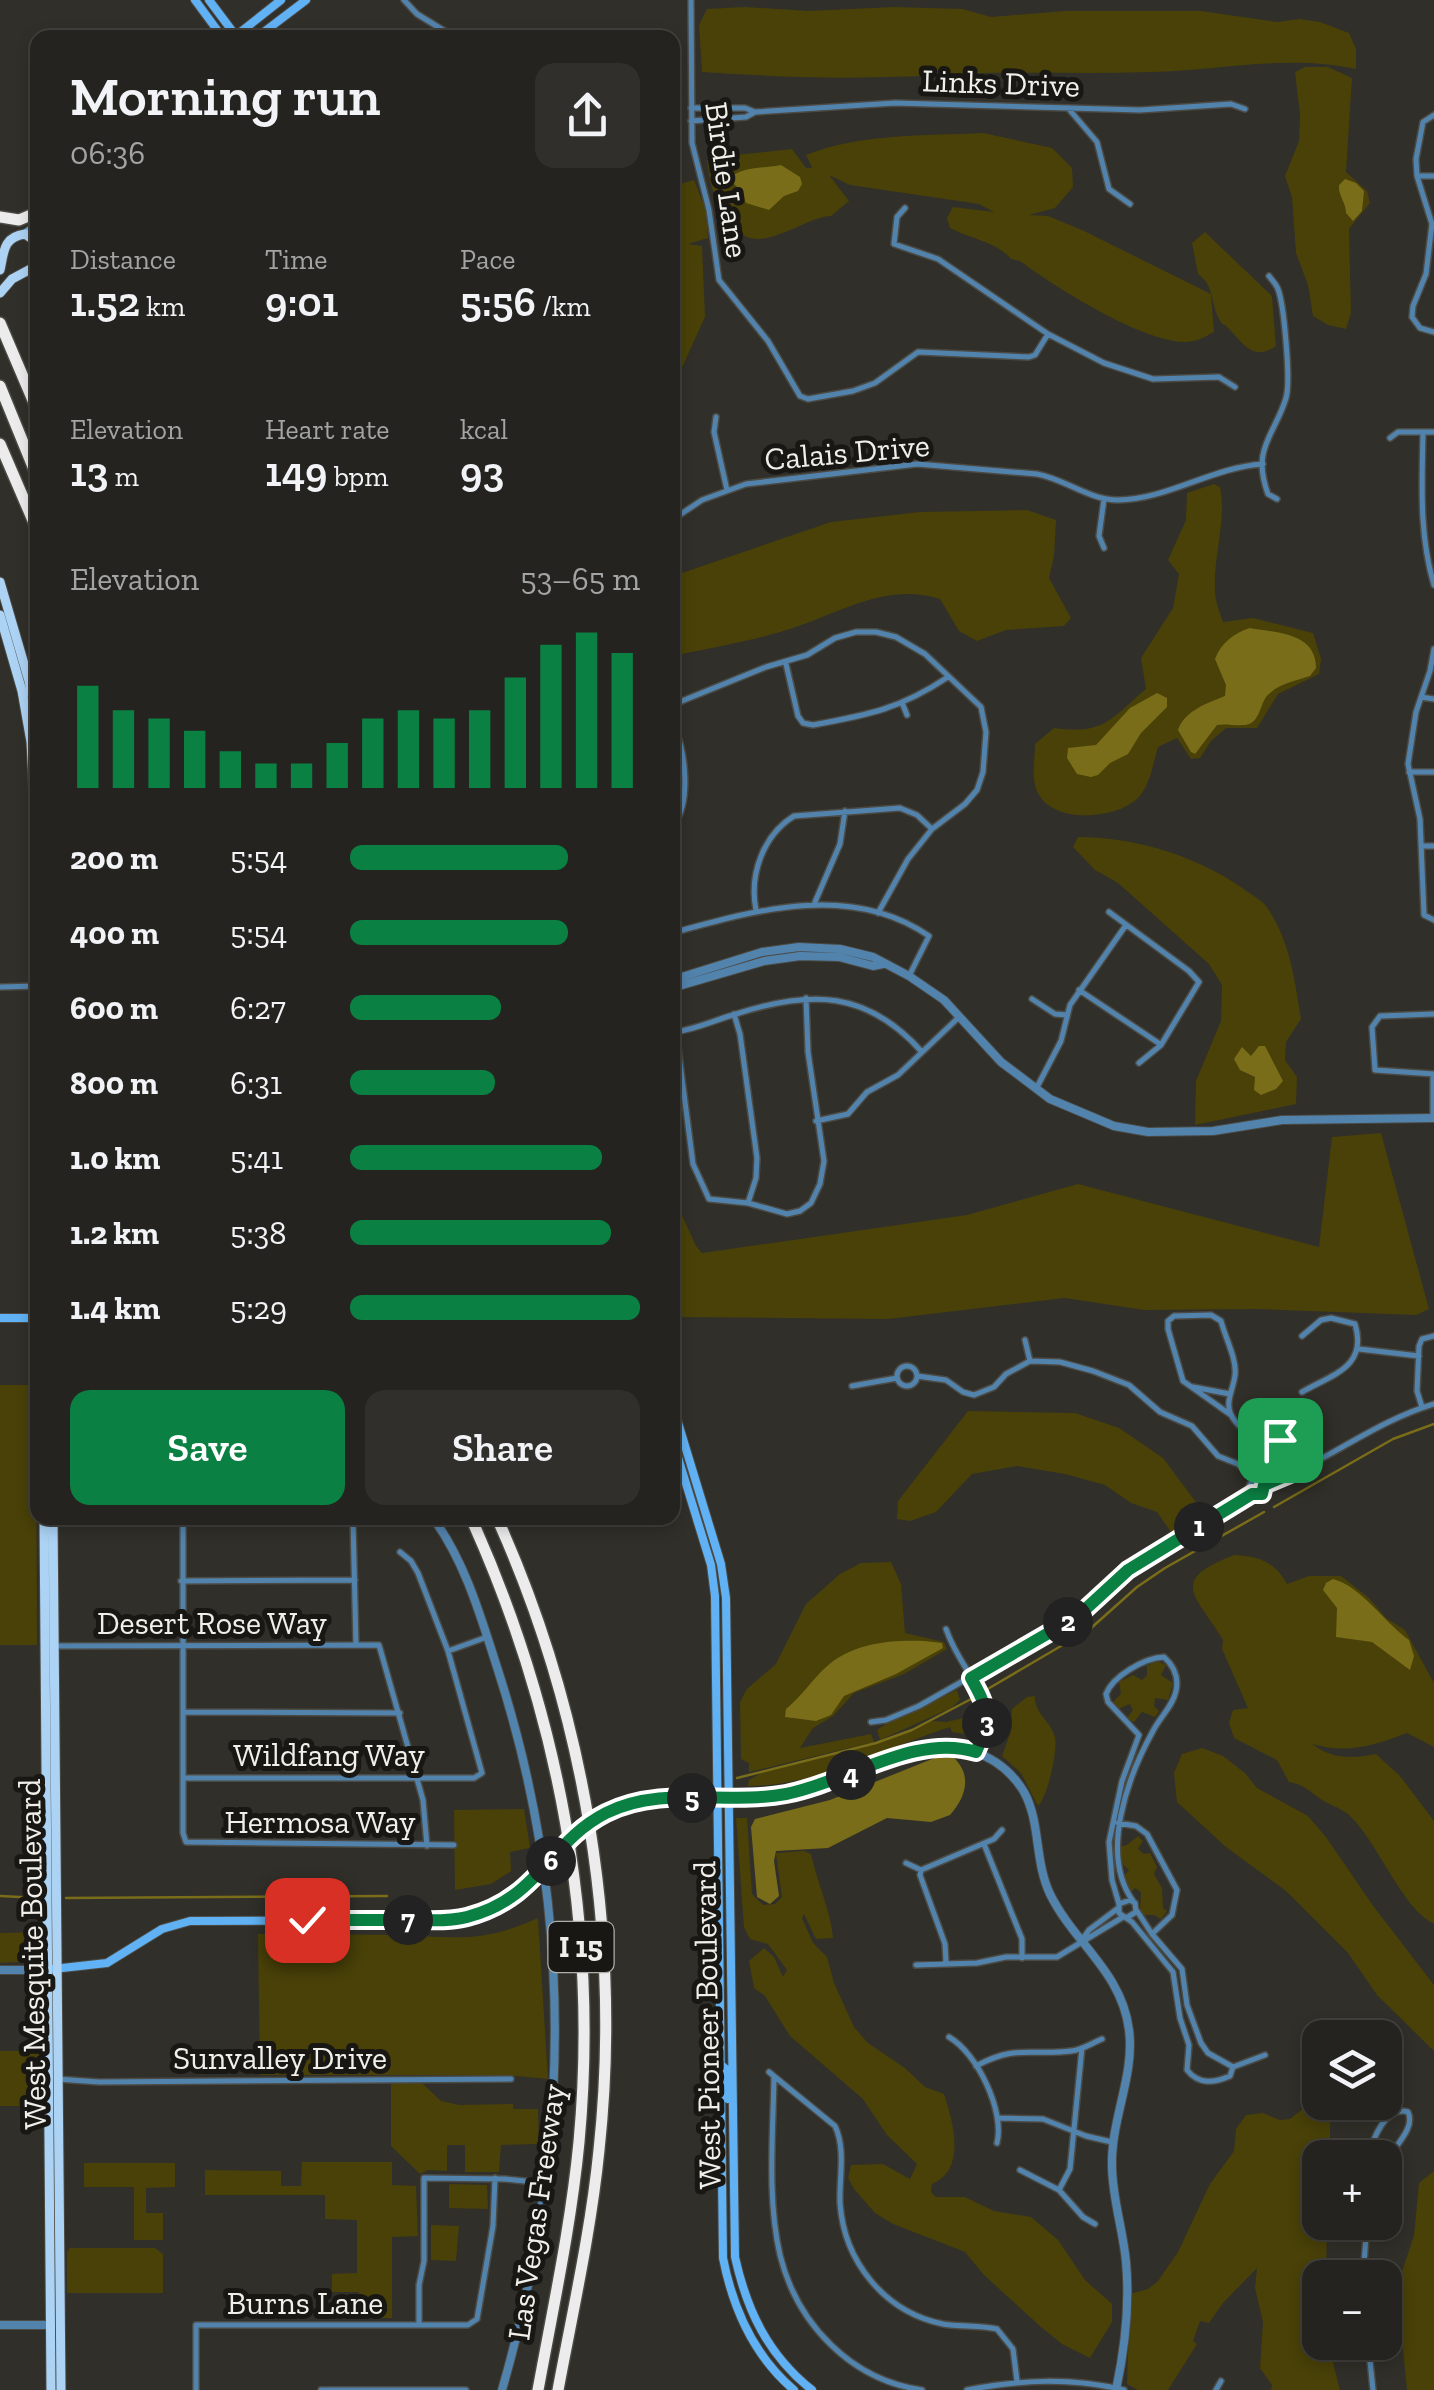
<!DOCTYPE html>
<meta charset="utf-8">
<style>
body{margin:0;font-family:"Zilla Slab",serif;background:#302f2c;color:#f1f3f6;height:100vh;display:flex;flex-direction:column;font-size:38px;white-space:nowrap}
*{box-sizing:border-box;margin:0}
p{font-size:32px;color:#a3a4a4}
.icon{flex:none;width:55px;height:55px;fill:none;stroke:currentColor;stroke-width:2;stroke-linecap:round;stroke-linejoin:round}
.map{position:relative;flex:1;overflow:hidden}
.sheet{position:absolute;left:30px;top:30px;width:650px;height:1495px;display:flex;flex-direction:column;background:#24231f;border-radius:20px;box-shadow:0 5px 15px #0003,0 0 0 2px #41403d}
.sheet>*{flex:none}
.controls{position:absolute;left:1302px;top:2020px;display:grid;gap:20px}
.controls a{display:grid;place-items:center;width:100px;height:100px;border-radius:20px;background:#24231f;box-shadow:0 5px 15px #0003,0 0 0 2px #41403d;font-size:50px}
.pin{position:absolute;display:grid;place-items:center;width:85px;height:85px;color:#fff;margin:-42px;border-radius:20px;box-shadow:0 5px 15px #0006}
.km{position:absolute;width:50px;height:50px;margin:-25px;border-radius:50%;background:#222;color:#fff;font-size:28px;line-height:50px;text-align:center}
.round{display:grid;place-items:center;flex:none;width:105px;height:105px;border-radius:20px;background:#302f2c}
.overview{display:flex;align-items:center;justify-content:space-between;height:170px;padding:0 40px}
h1{font-size:55px;font-weight:600;line-height:75px}
.stats{display:grid;grid-template-columns:repeat(3,1fr);gap:15px;height:170px;padding:10px 40px}
.stats div{display:grid;align-content:center}
.stats b{font-size:42px;font-weight:600}
.stats small{font-size:28px;font-weight:400}
.stats p{font-size:28px}
.chart{height:280px;padding:20px 40px}
.chart p{display:flex;justify-content:space-between}
.chart svg{width:100%;height:180px;margin-top:10px;stroke:#0b8043;stroke-width:6}
.button{display:flex;gap:20px;margin-top:auto;padding:20px 40px}
.button a{flex:1;height:115px;border-radius:20px;background:#0b8043;color:#fff;font-size:40px;font-weight:600;line-height:115px;text-align:center}
.button a+a{background:#302f2c;color:#f1f3f6}
ul{padding:0 40px;list-style:none;font-size:32px}
li{display:grid;grid-template-columns:160px 120px 1fr;align-items:center;height:75px}
li i{height:25px;border-radius:12px;background:#0b8043}
.map>svg:first-child{display:block}
</style>
<div class="map">
<svg width="1434" height="2390" viewBox="0 0 1434 2390">
<rect width="100%" height="100%" fill="#302f29"/>
<!-- green -->
<path fill="#494108" d="M745,7l64,4 84,-4 70,2 28,8 74,-6h136l76,11 23,-3 20,3 29,11 7,16v20c-67,-15 -135,1 -204,3 -56,2 -112,0 -168,1 -33,0 -66,4 -99,4 -61,2 -123,-1 -183,-5l-3,-47 8,-16z
M1305,67h23l24,11 -6,94 21,19 3,12 -21,26 2,84 -5,16 -18,-4 -15,-9 -5,-31 -12,-32 -4,-56 -7,-21 14,-35 1,-26 -5,-43z
M983,133l69,15 20,20 1,19 -18,21 -26,7 19,1 34,14 129,64 3,38c-9,5 -18,10 -29,10 -43,0 -130,-55 -165,-81l-9,-2c-14,-17 -40,-20 -61,-31l-3,-10 6,-11 41,5 -15,-8 -129,-19 -21,-10 20,26 -18,15c-24,0 -67,37 -91,17 -7,-5 -6,-15 -11,-22 -3,-4 -8,-6 -11,-11 -8,-10 -9,-26 -11,-39l10,-4 75,-8 14,19h6l-6,-13c56,-22 117,-19 177,-22z
M694,180l12,31 2,27 -20,6 14,2 3,71 -31,68 -1,15v-214z
M1205,232l67,64 4,50c-23,16 -33,-3 -47,-17 -9,-10 -4,1 -11,-12 -8,-17 -3,-30 -20,-43l-6,-31z
M1214,484l6,3c7,33 -7,69 -5,104 0,10 5,21 8,31l30,-4 60,15 8,26 -2,15 -41,20 -21,34h-31l-15,13 -11,17 -9,1 -14,-21 -19,9c-5,16 -8,40 -21,52 -24,22 -93,26 -102,-14 -3,-12 0,-28 0,-41l19,-16c51,7 56,-9 92,-39l-5,-31 32,-50 6,-34 -11,-14 18,-40 1,-27z
M1027,510l29,10 -2,36 -5,22 22,40 -7,8 -58,4 -29,11 -18,-10 -19,-32c-52,-17 -99,13 -147,29 -39,13 -81,19 -120,28v-80l158,-54 89,-10z
M1078,837c60,0 125,21 173,57 6,4 14,9 17,15 22,32 27,73 33,110l-15,23 -1,18 12,17 -1,27 -101,21 1,-44 25,-60 1,-36 -13,-21 -91,-81 -23,-13 -22,-23z
M1381,1133l48,176 -13,6 -157,-6 -115,1 -79,-12 -177,21 -215,-2v-122l23,51 6,7 265,-38 111,-31 241,63 13,-110z
M0,1385h36l1,260h-37z
M968,1411l107,2 44,15 44,30 44,59 -34,18 -16,-23 -26,-9 -26,-18 -40,-11 -48,-8 -45,8 -36,38 -26,9 -13,-2 1,-18z
M1234,1555c25,1 41,7 53,29l22,-8h32l28,22 17,20 19,12 29,53v64l-27,-14c-34,13 -60,21 -95,11 20,15 39,15 64,10l24,22 34,45v103c-32,-15 -56,-82 -85,-109 -8,-7 -19,-10 -27,-15 -13,-9 -17,-15 -33,-18l-12,-22 -43,-22 -5,-15 4,-13 15,-2 -26,-59 1,-9c-27,-45 -56,-59 11,-85z
M891,1562l10,22 4,49 39,9 3,7 -43,25 -50,19 -21,23 -20,12 -13,20 71,-14 3,8 -125,30v-9l-8,-4 -1,-57 7,-13 29,-25 30,-60 34,-30 21,-11z
M1157,1661l9,4 -5,10 12,8 -5,17 -13,-2 -1,8 5,5 -4,6 -13,-5 -8,10 -7,-4 6,-8 -3,-6 -12,5 -6,-6 9,-9 -2,-12 14,-7 9,5 5,-5v-9z
M957,1690l3,10 -9,8 -71,32 -3,-10 4,-3z
M1035,1696c-1,18 17,25 20,42 3,13 -8,60 -17,68l-17,-33 -19,-17 8,-22 2,-25 15,-12z
M976,1715l-11,19 -13,-2 -2,-5c-66,21 -131,59 -202,59l1,-6 12,-7 124,-32 47,-20 14,1z
M1202,1748l21,8 22,17 12,15 51,28 18,21 48,70 60,78v66l-57,-56 -29,-42 -62,-62 -60,-44 -49,-45 -3,-29 8,-19z
M524,1809l6,39 -20,4 1,19 -20,13 -36,6 -1,-80z
M736,1818h11l5,76 11,11 12,-1 7,-7 -6,-44 28,-2 7,3c6,28 20,58 22,84l-17,1 -12,-25 -2,4 11,25 14,14 7,26 20,44 14,16 37,25 20,19 19,7c9,27 23,76 -12,90l-1,8 5,5h29l29,14 37,6 27,23 27,40 27,24v18l-22,36 -28,-14 -21,-17 -57,-52 -19,-23 -72,-28 -18,-11 -21,-24 -6,-11 3,-13 32,-1 27,15 7,-15 -30,-29 -24,-36 -73,-63 -25,-40 -11,-8 -5,-27 15,-13 10,9 9,20 4,-7 -19,-26 -18,-5 -6,-12z
M1138,1836l5,5 -5,8 6,5 6,-1 7,14 -3,7 8,14 1,20 4,3 -6,8 -7,-4h-14l1,-23 -6,-4 -6,6 -7,-16 7,-8 -9,-8 -1,-15 8,-2z
M538,1918l10,161 -44,-4h-244l-2,-141c45,0 89,0 134,1 61,1 86,10 146,-17z
M41,1932l-2,29 -39,2v-30z
M0,2051h41l2,55h-43z
M391,2083h31l19,18 18,4 54,-1v5h25l1,35 -38,1 -2,27h-34v-27h-18v26l-19,-1 -8,4 -29,-28z
M1304,2108l16,1 10,9v39l-10,1v64l7,1 -1,54 -6,1v64l8,1 12,47h-69l1,-5 -12,-17 3,-46 -8,-34 2,-20 -34,35 -14,20 -9,-2 -7,20 4,3 -29,46h-30l-11,-6 3,-90 18,-5 10,-8 20,-29 32,-68 24,-33 2,-22 10,-14 17,-2 17,7 10,-1z
M302,2162h90v23l24,1 2,50 -26,1v81h-33v-26h-27v-18l25,-1v-53l-32,-1v-24h-120v-25l76,1v15h20z
M84,2163h91v24l-29,1v25h17v27h-29v-53h-50z
M1434,2171v219h-27l-10,-103 17,-52 5,-52z
M449,2184l38,1 1,24 -39,-1z
M431,2225l28,1 -3,35 -25,-1z
M70,2248h85l8,6v39h-96v-41z"/>
<!-- water -->
<path fill="#7a6d19" d="M781,165l19,12 2,7 -4,7 -14,5 -15,14 -23,-7 -5,-12 -9,-9 1,-7c17,-9 28,-6 48,-10z
M1345,179l11,4 8,8 -2,20 -9,10 -7,-8c0,-11 -8,-17 -7,-28z
M1250,628c28,5 66,5 66,40l-6,8c-15,5 -33,8 -44,21 -5,7 -7,24 -17,27 -8,3 -23,-1 -32,1l-22,29 -4,-2 -13,-22c7,-20 30,-27 47,-34l1,-11 -11,-26c6,-16 19,-26 35,-31z
M1157,693l10,5v9l-26,26 -13,21 -18,9 -12,12 -7,2 -14,-3 -10,-16 1,-10 28,-3 34,-37z
M1259,1046h6l18,35 -7,8 -15,6 -7,-5 1,-13 -15,-7 -6,-11 8,-12 9,9z
M1333,1579c28,7 53,45 76,61l5,16 -4,14 -38,-28 -36,-5 1,-29 -14,-18 3,-7z
M924,1641l18,2 1,5 -47,26 -52,22 -13,19 -15,6 -31,-4 1,-8c15,-12 25,-28 39,-41 27,-25 64,-28 99,-27z
M937,1757l17,1c19,18 11,40 -4,57l-19,7 -44,-4 -59,30 -52,3 -2,10 5,35 -9,8 -13,-7 -6,-70 4,-8 75,-19z"/>
<g fill="none" stroke-linecap="round" stroke-linejoin="round">
<!-- stream -->
<path stroke="#7a6d19" stroke-width="2.5" d="M1274,1507l119,-68 41,-15
M986,1690l104,-61 47,-42 28,-19 99,-56
M737,1778l139,-35 36,-13 61,-32
M0,1896l40,2
M66,1898l321,-2"/>
<defs>
<path id="minor" d="M404,0l13,14 39,24
M691,0l1,143 17,67 10,70 49,61 32,55 8,3 45,-8 22,-8 43,-31 111,5 6,-2 13,-21
M691,108h54l10,4 140,-9 245,7 91,-6 14,5
M1068,108l29,34 12,47 21,15
M1434,115l-11,7 -7,37 1,17 15,48 -6,50 -13,32 -1,11 8,11 14,4
M691,121l55,-4 9,-5
M1417,176h17
M905,208l-8,9 -3,27 44,15 110,75 56,29 49,16 66,-2 16,10
M1269,276c3,4 7,8 9,13 6,16 13,92 8,109 -11,37 -35,50 -18,96l9,5
M716,417l-2,15 13,58
M1423,432c-1,52 -4,103 11,153
M1390,438l8,-6h36
M1104,499l-5,37 5,12
M672,520l30,-20 44,-16 171,-20 120,10c28,5 52,26 81,26 48,0 95,-33 145,-36
M1434,649l-4,22 -14,41 -8,52 12,55 4,96 10,5
M786,664l12,52 5,7 10,2c55,-10 87,-16 135,-48
M1421,697l13,2
M672,705l94,-38 41,-12 28,-17 21,-6h20l20,5 29,17 56,53 5,25 -3,40 -6,18 -12,14 -33,25 -24,30 -30,54
M903,705l4,10
M672,724c14,20 20,86 0,101
M1409,772h25
M1422,846h12
M815,902l25,-58 5,-33
M756,910c-7,-35 7,-75 38,-94l106,-8 17,7 15,14
M1109,912l80,59 10,11 -38,63 -22,18
M672,933c84,-23 179,-51 257,3l-20,40
M0,987l38,-1
M1079,990l81,54
M1032,999l23,15 12,1
M672,1001l21,163 16,35 39,4 39,11 13,-3 11,-8 9,-19 4,-23 -16,-109 -2,-54
M734,1014l6,20 17,124 -1,20 -8,25
M1434,1014l-54,2 -8,11 3,43 59,4
M675,1032c22,-3 40,-12 61,-18 74,-24 131,-24 186,38
M1036,1089l25,-48 9,-36 56,-80
M1433,1118v-44
M816,1121l32,-7 19,-22 31,-17 60,-57
M1302,1336l19,-16 10,-2 24,6c13,43 -22,50 -53,68
M1025,1340l5,21
M1359,1349l60,7
M897 1376a10 10 0 1 1 20 0a10 10 0 1 1-20 0Z
M917,1376l29,4 17,12 11,3 20,-8 12,-13 24,-13 30,1 33,9 36,14 31,27 32,14 26,30 20,8 16,16
M852,1386l45,-8
M1193,1387l37,7
M1422,1407l-5,-16 2,-45 3,-7 12,-3
M1231,1415l-48,-34 -15,-52v-8l6,-5 37,-1 10,6c4,16 16,38 14,54 -2,17 -13,30 0,46 22,28 51,5 67,48
M1249 1488a8 8 0 1 1 16 0a8 8 0 1 1-16 0Z
M1265,1485c59,-21 108,-63 169,-81
M181,1581l174,-1
M946,1629c19,54 56,63 31,124
M356,1645l-3,-124 -5,-3h-158l-7,2v313l3,9 268,3
M54,1646l325,-1 44,155 4,46
M448,1651l39,-14
M183,1712l217,1
M871,1722l15,-2 33,-14 159,-90 51,-45 123,-77
M183,1778h291l8,-5 -34,-122 -30,-78 -7,-12 -11,-9
M1118,1823l18,3 11,8 30,56 -5,25 -20,19
M984,1844l38,95v19
M906,1863l15,7 73,-31 8,-9
M921,1870l-1,5 25,69 1,19
M1119,1904l-7,-24 -3,-38 13,-61 17,-46 -31,-33 -2,-8c7,-18 38,-36 58,-37 10,9 15,20 12,34 -3,15 -16,26 -23,40 -25,45 -54,123 -20,170
M1137,1911l15,23 30,35 5,36 14,38 7,10 25,14
M1126,1918l10,-6 -1,-9 -5,-3 -11,4v9l13,9 41,50 7,46 9,27 -2,25c12,15 27,13 43,6l3,-9 32,-12
M1084,1937l5,-7 28,-21
M916,1965l61,-2 29,-6h51l66,-40
M949,2037c28,16 56,74 48,106
M976,2066c41,-22 54,-10 95,-15 11,-1 21,-8 31,-12
M769,2072l66,54c11,23 4,52 5,77 4,58 44,109 103,121 18,3 36,1 54,5l16,20 4,32
M774,2077c-1,58 -7,122 6,178 17,69 71,125 142,135
M57,2079l42,3 412,-3
M999,2118l44,1 43,17 26,6
M1369,2158c3,-19 17,-53 39,-46 8,17 -15,35 -23,52
M1020,2170l39,20 24,27 12,7
M1059,2190l11,-21 12,-121
M1363,2278l4,-56
M419,2324v-39l5,-24v-83l81,1 39,4
M1368,2342l5,48
M196,2390v-65h272l9,-6 16,-93 2,-48
M321,2390h145
M967,2390c54,-10 102,-13 157,0
M1216,2390l5,-9"/>
<path id="tertiary" d="M672,980l90,-28 37,-5 41,2 33,8 36,19 35,24 57,62 49,37 64,27 34,6 65,-1 69,-11 152,-2
M672,988l92,-27 36,-5 39,1 34,9 10,-2
M433,1518c31,42 47,96 63,146 79,241 76,483 6,726
M730,1797c30,-1 60,-2 90,-11 48,-13 100,-52 152,-35 22,7 40,21 52,41 17,31 10,68 26,102 24,49 72,78 79,136 6,45 -18,89 -17,135 0,33 11,64 14,97 4,43 -1,86 -10,128
M0,1970h48
M0,2325h51"/>
<path id="secondary" d="M195,0l28,38
M209,0l27,36
M233,38l48,-38
M256,38l50,-38
M25,234l13,-10
M0,1318h38
M672,1403l49,161 5,34 9,659c12,54 33,98 77,133
M672,1438l39,127 4,31 8,662c10,51 31,98 71,132
M608,1812l50,-14 62,-1
M53,1969l54,-6 55,-34 28,-8 258,-1 39,-9 34,-19
M720,2064l6,5 2,30"/>
<path id="primary" d="M0,270c4,-18 3,-33 25,-36l13,9
M0,293l12,-14 26,-14
M0,582l29,99 9,43
M0,615l22,76 9,51 7,133
M44,1518l7,872
M53,1518l8,872"/>
<path id="motorway" d="M0,217l19,3 19,-8
M0,323l38,89
M0,386l38,93
M0,444l38,88
M471,1518c88,195 128,409 108,624 -8,83 -26,166 -41,248
M497,1518c88,195 125,418 102,632 -8,80 -26,160 -41,240"/>
</defs>
<!-- minor casing -->
<use href="#minor" stroke="#4b4a44" stroke-width="8"/>
<!-- tertiary casing -->
<use href="#tertiary" stroke="#4b4a44" stroke-width="10"/>
<!-- secondary casing -->
<use href="#secondary" stroke="#4b4a44" stroke-width="10"/>
<!-- primary casing -->
<use href="#primary" stroke="#4b4a44" stroke-width="11"/>
<!-- motorway casing -->
<use href="#motorway" stroke="#4b4a44" stroke-width="14"/>
<!-- minor -->
<use href="#minor" stroke="#5283ad" stroke-width="5"/>
<!-- tertiary -->
<use href="#tertiary" stroke="#5283ad" stroke-width="8"/>
<!-- secondary -->
<use href="#secondary" stroke="#61b2f5" stroke-width="8"/>
<!-- primary -->
<use href="#primary" stroke="#acd2f4" stroke-width="9"/>
<!-- motorway -->
<use href="#motorway" stroke="#ececec" stroke-width="11"/>
<defs>
<path id="secondary-bridge" d="M521,1892l54,-56 33,-24"/>
</defs>
<!-- secondary-bridge casing -->
<use href="#secondary-bridge" stroke="#4b4a44" stroke-width="10" stroke-linecap="butt"/>
<!-- secondary-bridge -->
<use href="#secondary-bridge" stroke="#61b2f5" stroke-width="8"/>
</g>
<g fill="none" stroke-linecap="round" stroke-linejoin="round">
<defs>
<path id="route" d="M307,1920c33,0 66,0 100,0 19,0 41,2 60,-3 73,-19 82,-75 139,-104 56,-28 121,-8 180,-19 62,-12 129,-61 190,-42 15,-34 13,-42 -5,-74l107,-62 50,-46 124,-76h10l2,-9 38,-16 -6,-15 -16,-14"/>
</defs>
<!-- route casing -->
<use href="#route" stroke="#fff" stroke-width="20"/>
<!-- route -->
<use href="#route" stroke="#0b8043" stroke-width="12"/>
</g>
<g text-anchor="middle" stroke-width="10" stroke-linejoin="round" paint-order="stroke">
<!-- shield labels -->
<rect fill="#181714" stroke="#afaeaa" stroke-width="2.5" x="548.5" y="1922" width="65" height="50" rx="8"/>
<g font-size="30" font-weight="bold" fill="#f0efea">
<text x="581" y="1957">I 15</text>
</g>
<!-- street labels -->
<g font-size="32" fill="#f0efea" stroke="#181714">
<text transform="translate(1001 83) rotate(2)" y="11">Links Drive</text>
<text transform="translate(727 180) rotate(82)" y="11">Birdie Lane</text>
<text transform="translate(847 452) rotate(-5)" y="11">Calais Drive</text>
<text x="212" y="1634">Desert Rose Way</text>
<text x="329" y="1766">Wildfang Way</text>
<text x="320" y="1833">Hermosa Way</text>
<text transform="translate(32 1954) rotate(-91)" y="11">West Mesquite Boulevard</text>
<text transform="translate(707 2025) rotate(-91)" y="11">West Pioneer Boulevard</text>
<text x="280" y="2069">Sunvalley Drive</text>
<text transform="translate(536 2212) rotate(-82)" y="11">Las Vegas Freeway</text>
<text x="305" y="2314">Burns Lane</text>
</g>
</g>
</svg>
<div class="controls">
<a><svg class="icon" aria-label="layers" viewBox="0 0 24 24"><path d="M12 4l9 5-9 5-9-5zM3 14l9 5 9-5"/></svg></a>
<a>+</a>
<a>−</a>
</div>
<div class="pin" style="left:1280px;top:1440px;background:#1e9e55"><svg class="icon" aria-label="arrive" viewBox="0 0 24 24"><path d="M6 21V4h12l-3 4 3 4H6"/></svg></div>
<div class="pin" style="left:307px;top:1920px;background:#d93025"><svg class="icon" aria-label="check" viewBox="0 0 24 24"><path d="M5 12l5 5 9-10"/></svg></div>
<b class="km" style="left:1199px;top:1527px">1</b>
<b class="km" style="left:1068px;top:1622px">2</b>
<b class="km" style="left:987px;top:1723px">3</b>
<b class="km" style="left:851px;top:1775px">4</b>
<b class="km" style="left:692px;top:1798px">5</b>
<b class="km" style="left:551px;top:1861px">6</b>
<b class="km" style="left:408px;top:1920px">7</b>
<section class="sheet">
<div class="overview"><div><h1>Morning run</h1><p>06:36</p></div><a class="round"><svg class="icon" aria-label="share" viewBox="0 0 24 24"><path d="M12 15V3M7 8l5-5 5 5M5 13v7h14v-7"/></svg></a></div>
<div class="stats">
<div><p>Distance</p><b>1.52<small> km</small></b></div>
<div><p>Time</p><b>9:01</b></div>
<div><p>Pace</p><b>5:56<small> /km</small></b></div>
</div>
<div class="stats">
<div><p>Elevation</p><b>13<small> m</small></b></div>
<div><p>Heart rate</p><b>149<small> bpm</small></b></div>
<div><p>kcal</p><b>93</b></div>
</div>
<div class="chart"><p><span>Elevation</span>53–65 m</p>
<svg viewBox="0 0 160 44" preserveAspectRatio="none"><path d="M5 44V19M15 44V25M25 44V27M35 44V30M45 44V35M55 44V38M65 44V38M75 44V33M85 44V27M95 44V25M105 44V27M115 44V25M125 44V17M135 44V9M145 44V6M155 44V11"/></svg>
</div>
<ul>
<li><b>200 m</b>5:54<i style="width:75%"></i></li>
<li><b>400 m</b>5:54<i style="width:75%"></i></li>
<li><b>600 m</b>6:27<i style="width:52%"></i></li>
<li><b>800 m</b>6:31<i style="width:50%"></i></li>
<li><b>1.0 km</b>5:41<i style="width:87%"></i></li>
<li><b>1.2 km</b>5:38<i style="width:90%"></i></li>
<li><b>1.4 km</b>5:29<i style="width:100%"></i></li>
</ul>
<div class="button"><a>Save</a><a>Share</a></div>
</section>
</div>
